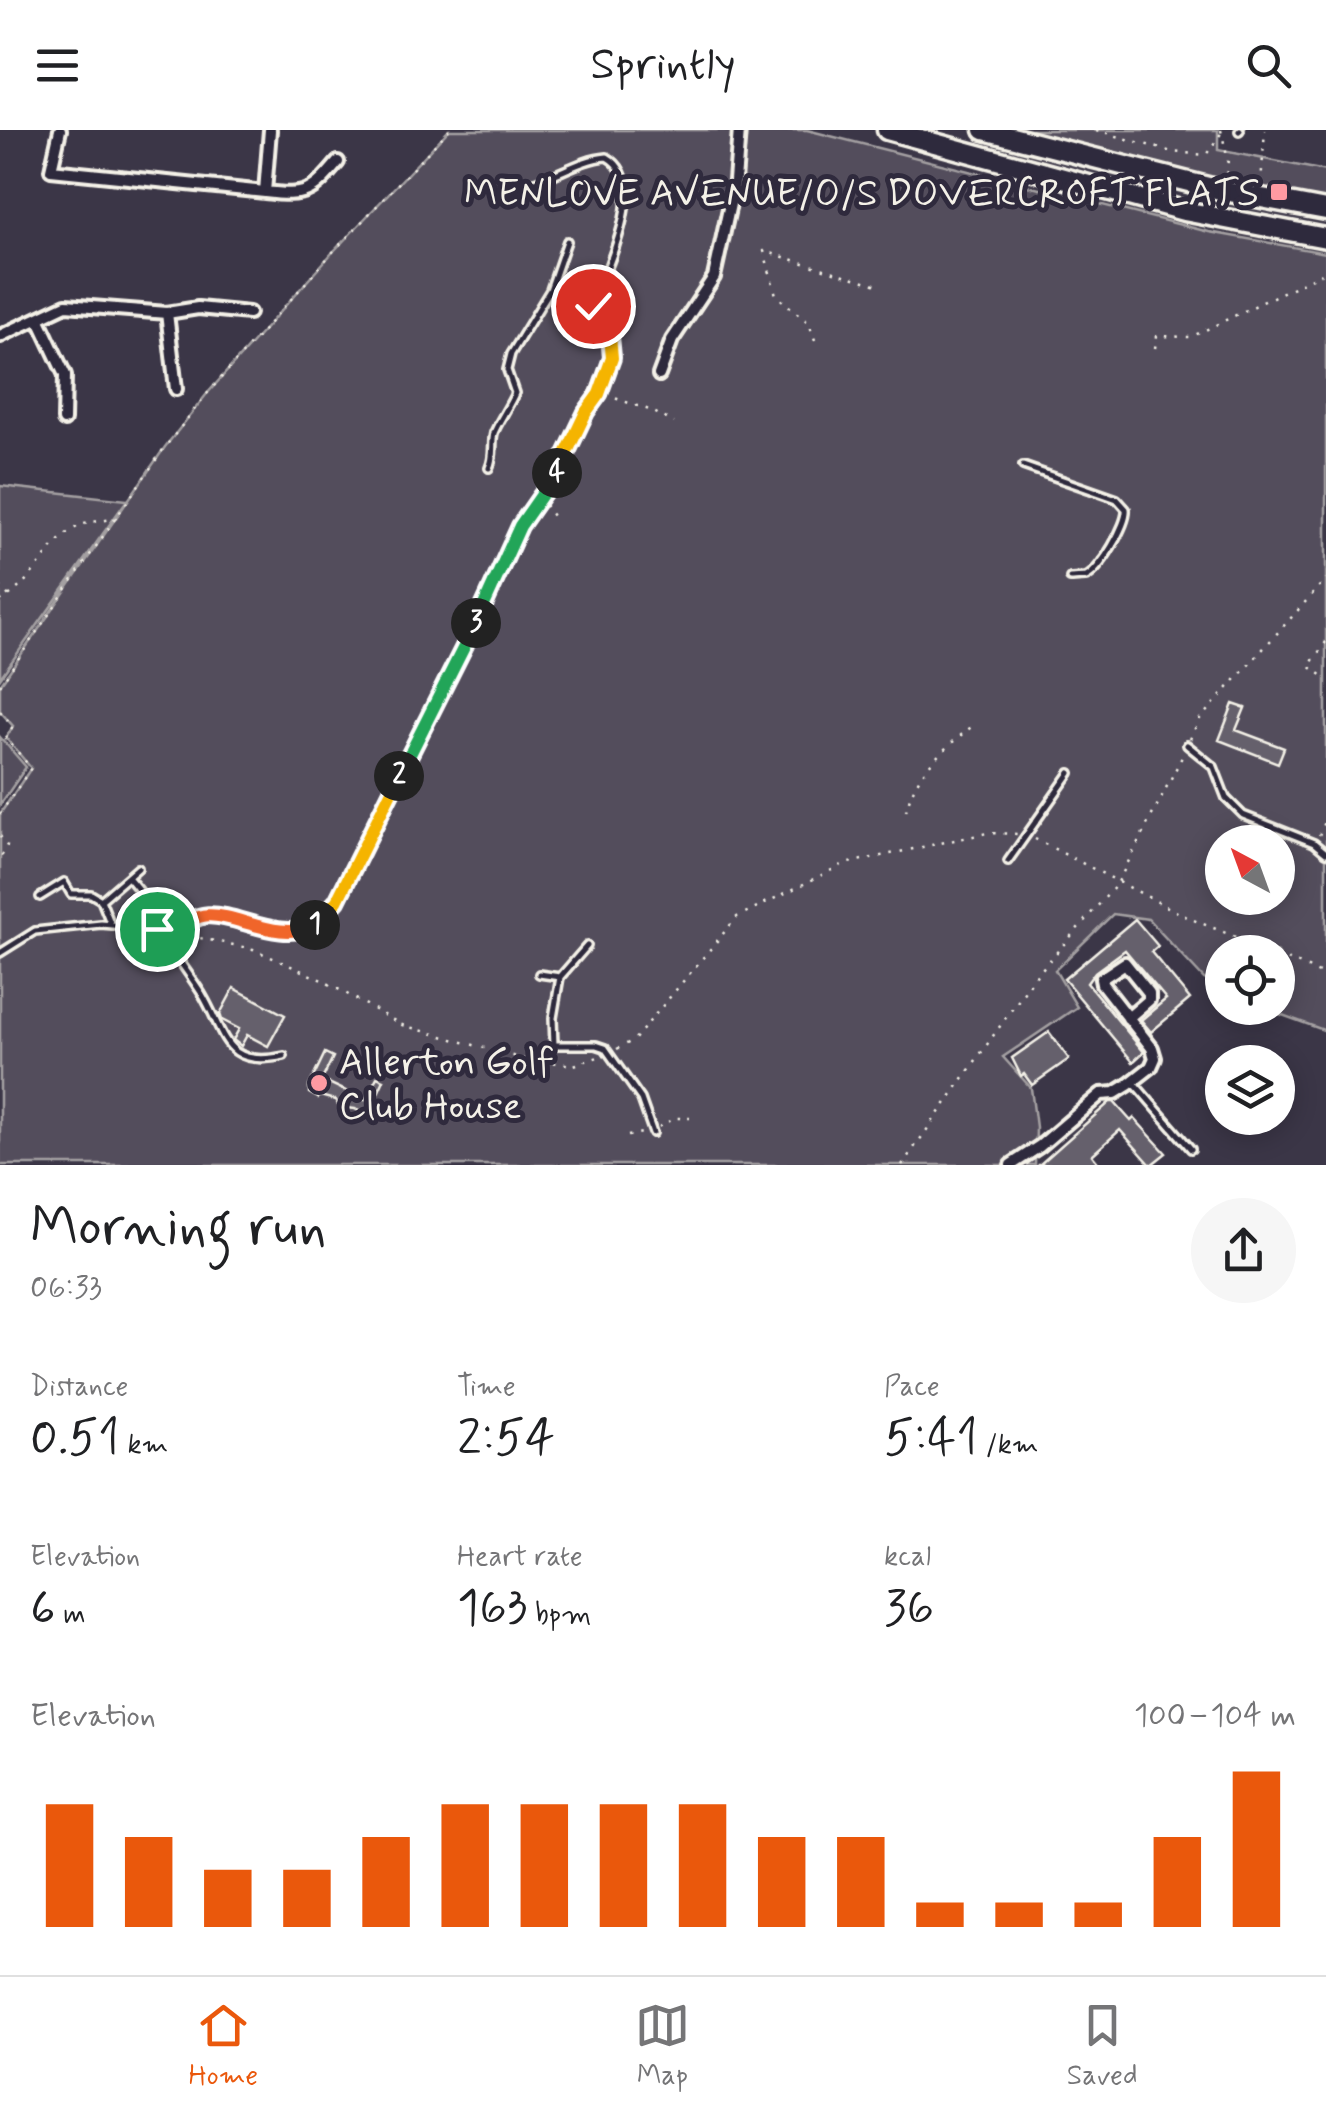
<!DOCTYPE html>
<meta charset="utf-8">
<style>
body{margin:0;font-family:Mynerve,sans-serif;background:#f6f6f6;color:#202124;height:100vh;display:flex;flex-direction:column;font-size:38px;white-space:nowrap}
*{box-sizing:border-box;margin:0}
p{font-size:32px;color:#757577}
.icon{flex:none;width:55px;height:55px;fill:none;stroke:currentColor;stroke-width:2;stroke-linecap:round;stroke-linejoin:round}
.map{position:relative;height:1035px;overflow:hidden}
.sheet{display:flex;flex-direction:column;background:#fff;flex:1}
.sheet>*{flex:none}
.needle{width:65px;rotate:319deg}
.controls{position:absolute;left:1205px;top:695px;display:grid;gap:20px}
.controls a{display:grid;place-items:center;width:90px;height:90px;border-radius:50%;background:#fff;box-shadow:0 5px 25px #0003;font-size:50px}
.pin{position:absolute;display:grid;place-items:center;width:85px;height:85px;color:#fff;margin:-42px;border:5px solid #fff;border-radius:50%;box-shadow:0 2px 10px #0007}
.km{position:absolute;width:50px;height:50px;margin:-25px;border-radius:50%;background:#222;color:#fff;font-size:28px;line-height:50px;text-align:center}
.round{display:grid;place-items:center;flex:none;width:105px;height:105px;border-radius:52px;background:#f6f6f6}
.head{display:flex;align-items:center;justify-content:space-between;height:170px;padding:0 30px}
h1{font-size:55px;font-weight:600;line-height:75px}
.stats{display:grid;grid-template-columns:repeat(3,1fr);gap:15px;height:170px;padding:10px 30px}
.stats div{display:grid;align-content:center}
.stats b{font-size:50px;font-weight:600}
.stats small{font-size:28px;font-weight:400}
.stats p{font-size:28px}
.chart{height:280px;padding:20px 30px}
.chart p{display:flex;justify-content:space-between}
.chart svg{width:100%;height:180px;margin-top:10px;stroke:#ea580c;stroke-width:6}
header{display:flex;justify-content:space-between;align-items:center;height:130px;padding:0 30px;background:#fff;font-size:45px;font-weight:600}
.menu{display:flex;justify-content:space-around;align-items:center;height:140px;border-top:2px solid #e0e0e0;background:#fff;font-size:28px;color:#757577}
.menu a{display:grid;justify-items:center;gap:5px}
.menu .selected{color:#ea580c}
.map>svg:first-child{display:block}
</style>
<header><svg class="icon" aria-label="menu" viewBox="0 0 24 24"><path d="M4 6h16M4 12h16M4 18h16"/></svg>Sprintly<svg class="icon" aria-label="search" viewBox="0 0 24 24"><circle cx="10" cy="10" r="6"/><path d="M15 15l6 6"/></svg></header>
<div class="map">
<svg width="1326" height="1035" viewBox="0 0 1326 1035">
<rect width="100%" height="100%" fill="#3b3647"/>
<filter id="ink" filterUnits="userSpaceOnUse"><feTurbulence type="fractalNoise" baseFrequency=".01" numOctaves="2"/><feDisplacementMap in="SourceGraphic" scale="20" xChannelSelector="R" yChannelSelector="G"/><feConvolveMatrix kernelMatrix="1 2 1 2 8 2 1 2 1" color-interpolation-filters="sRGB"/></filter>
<g filter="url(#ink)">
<!-- green -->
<path fill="#534e5c" stroke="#a4a0a2" stroke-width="2.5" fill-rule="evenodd" d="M449,0h358l402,102 117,21v778l-63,-23h15v-56h-56v35l-18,-8 -56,-60 -35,-5 -58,56 22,37 -74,50 28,31 5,39 -1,38h-1035v-351l31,-46 -25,-30 7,-12 -13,-15v-26l165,-238 41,-52 126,-142zM1222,712h56v56h-56z
M1021,0h197v20l108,21v32l-144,-31z
M0,356l127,14 -127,178z
M0,607l26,30 -26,38z"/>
<!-- building -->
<path fill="#65616c" stroke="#f4f1e8" stroke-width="2.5" d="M1233,574l12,4 -9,22 48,18 -6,15 -59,-23z
M1135,789l23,27 -7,6 39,47 -39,33 -10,-12 25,-21 -41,-49 -30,22 -8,11 57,69 -11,10 -69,-83z
M234,858l51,27 -17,31 -21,-11 -6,11 -8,-6 6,-11 -17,-9 -2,-6z
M1049,902l20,27 -37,26 -8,-11 -3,2 -9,-18z
M325,923l8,4 -11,23 43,20 12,-23 7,3 -16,35 -13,-6 -15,-2 -5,-7 -15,-4 -2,2 -9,-5v-7z
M1110,972h4l17,19 3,-3 32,35 -15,12 -31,-35 -28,25 8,10h-61z"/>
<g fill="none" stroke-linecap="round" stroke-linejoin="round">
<defs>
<path id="lane" d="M1239,1l1,-1
M1023,336l94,33 9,10c2,14 -26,62 -40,68 -2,0 -14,1 -16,1
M489,338c6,-13 2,-23 5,-35 3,-9 16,-28 21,-40l-8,-23 4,-16 39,-64 17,-49
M1187,615l27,22 12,31 17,17 71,28 12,10
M1008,731l62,-88
M128,747l28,34 17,6 11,9
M40,767l24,-15 7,12h20l10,6
M111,795l-10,-25 37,-32
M180,804c30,-56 93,34 151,-24l112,-218 77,-166 38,-55 28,-59 13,-18 13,-46 -2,-12 -18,-26c10,-36 61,-127 15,-153 -26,2 -50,19 -76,26
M587,816l-27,31 -7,41 1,27h42l9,3 36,51 12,34
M0,823l35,-22 66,-7 56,5c15,22 31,43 45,65 24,40 21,75 82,62
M539,844l21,3
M1133,952l58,67"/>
<path id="street" d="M60,0l-9,40 214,22 5,-62
M265,62c41,5 47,1 73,-30
M167,183l9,76
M38,188l27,57 -1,45
M0,206l66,-31 101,8 31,-5 51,5
M659,245l13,-35 42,-63 21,-96 4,-51
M1011,1035l29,-19 61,-52 14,-1 13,-8 23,-18 4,-9 -3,-10 -50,-64 -1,-5 24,-16 24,30v7l-21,18"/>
<path id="highway" d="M887,0l297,81 142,27
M984,0l240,61 102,19"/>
</defs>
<!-- lane casing -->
<use href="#lane" stroke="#f4f1e8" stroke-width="12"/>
<!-- street casing -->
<use href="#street" stroke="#f4f1e8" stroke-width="18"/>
<!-- highway casing -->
<use href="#highway" stroke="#f4f1e8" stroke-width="25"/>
<!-- path -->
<path stroke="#f4f1e8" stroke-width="2.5" stroke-dasharray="2.5 8" stroke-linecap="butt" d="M1096,0l76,22 34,3 16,-23
M1221,0l7,30 -2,18
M1261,53l4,-53
M815,210l-6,-17 -33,-28 -12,-44 117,35
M1155,218l2,-12 34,1 135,-66
M606,265l46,16 22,12
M545,375l11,15
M0,456l9,10
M0,471c36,-19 46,-58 77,-74 11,-6 28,-6 40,-9
M1326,512l-17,24 17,12
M0,555l165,-238 41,-52 126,-142 117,-123
M0,581l13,15 -7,12 25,30 -31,46
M1190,609l9,-19 127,-141
M906,681c9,-39 38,-63 68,-86
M1319,705l7,-15
M0,706l7,10 -7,13
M1035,709l156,80 82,33
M190,806l63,13 69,31 80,45 122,34 50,6 27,-9
M1278,825l48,21
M617,919l17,-9 103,-123 107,-53 143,-31 31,1
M659,997l16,-9h15
M628,1006l14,-3
M902,1035l132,-187 83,-94 68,-133"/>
<!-- lane -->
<use href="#lane" stroke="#2f2a3d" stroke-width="5"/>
<!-- street -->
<use href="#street" stroke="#2f2a3d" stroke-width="10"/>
<!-- highway -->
<use href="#highway" stroke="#2f2a3d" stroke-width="18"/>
</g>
</g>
<g fill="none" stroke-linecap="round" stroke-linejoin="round" filter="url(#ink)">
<defs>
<path id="split-1" d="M157,799l23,5c26,-49 86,16 135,-9"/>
<path id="split-2" d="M315,795l22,-24 62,-125"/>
<path id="split-3" d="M399,646l77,-153"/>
<path id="split-4" d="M476,493l44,-97 37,-53"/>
<path id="split-5" d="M557,343l29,-61 13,-18 13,-36 -2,-22 -16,-21 -1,-9"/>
</defs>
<!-- split-1 casing -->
<use href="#split-1" stroke="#fff" stroke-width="20"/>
<!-- split-2 casing -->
<use href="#split-2" stroke="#fff" stroke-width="20"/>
<!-- split-3 casing -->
<use href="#split-3" stroke="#fff" stroke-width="20"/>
<!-- split-4 casing -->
<use href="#split-4" stroke="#fff" stroke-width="20"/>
<!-- split-5 casing -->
<use href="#split-5" stroke="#fff" stroke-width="20"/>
<!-- split-1 -->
<use href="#split-1" stroke="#f0652b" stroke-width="12"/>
<!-- split-2 -->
<use href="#split-2" stroke="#f5b400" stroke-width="12"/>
<!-- split-3 -->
<use href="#split-3" stroke="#22a559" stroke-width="12"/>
<!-- split-4 -->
<use href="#split-4" stroke="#22a559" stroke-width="12"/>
<!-- split-5 -->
<use href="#split-5" stroke="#f5b400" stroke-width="12"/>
</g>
<!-- markers -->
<g fill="#ff9aa2" stroke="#2f2a3d" stroke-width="4">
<rect x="1269" y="52" width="20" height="20" rx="5"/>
<circle cx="319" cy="953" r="10"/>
</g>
<g text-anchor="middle" stroke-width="10" stroke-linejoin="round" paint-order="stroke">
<!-- poi labels -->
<g font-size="38" fill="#f4f1e8" stroke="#2f2a3d" text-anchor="end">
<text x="1259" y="75">MENLOVE AVENUE/O/S DOVERCROFT FLATS</text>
<text x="339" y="944" text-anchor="start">Allerton Golf<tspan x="339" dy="44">Club House</tspan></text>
</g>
</g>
</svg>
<div class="controls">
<a><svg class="needle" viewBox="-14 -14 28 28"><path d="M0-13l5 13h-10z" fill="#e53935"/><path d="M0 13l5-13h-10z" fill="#757577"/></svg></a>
<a><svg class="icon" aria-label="locate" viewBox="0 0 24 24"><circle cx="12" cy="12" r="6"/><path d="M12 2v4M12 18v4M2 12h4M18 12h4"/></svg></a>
<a><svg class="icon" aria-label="layers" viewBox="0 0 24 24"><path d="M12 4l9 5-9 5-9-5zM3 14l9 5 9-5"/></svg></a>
</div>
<div class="pin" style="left:157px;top:799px;background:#1e9e55"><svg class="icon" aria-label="arrive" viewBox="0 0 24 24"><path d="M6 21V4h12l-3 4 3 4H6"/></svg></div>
<div class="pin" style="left:593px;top:176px;background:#d93025"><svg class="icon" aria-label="check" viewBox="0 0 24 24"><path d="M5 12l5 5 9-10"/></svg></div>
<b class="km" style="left:315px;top:795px">1</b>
<b class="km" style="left:399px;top:646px">2</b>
<b class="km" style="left:476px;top:493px">3</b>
<b class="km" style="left:557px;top:343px">4</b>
</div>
<section class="sheet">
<div class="head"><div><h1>Morning run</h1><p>06:33</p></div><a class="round"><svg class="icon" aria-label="share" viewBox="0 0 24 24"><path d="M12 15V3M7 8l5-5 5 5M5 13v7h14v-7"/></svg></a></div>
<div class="stats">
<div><p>Distance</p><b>0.51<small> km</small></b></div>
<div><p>Time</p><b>2:54</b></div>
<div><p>Pace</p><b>5:41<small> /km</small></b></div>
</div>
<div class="stats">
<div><p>Elevation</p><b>6<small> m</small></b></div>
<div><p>Heart rate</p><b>163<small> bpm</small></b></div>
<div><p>kcal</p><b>36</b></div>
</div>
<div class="chart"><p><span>Elevation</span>100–104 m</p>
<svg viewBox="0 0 160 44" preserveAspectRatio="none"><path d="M5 44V14M15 44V22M25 44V30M35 44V30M45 44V22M55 44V14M65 44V14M75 44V14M85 44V14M95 44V22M105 44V22M115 44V38M125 44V38M135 44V38M145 44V22M155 44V6"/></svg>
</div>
</section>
<nav class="menu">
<a class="selected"><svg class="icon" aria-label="home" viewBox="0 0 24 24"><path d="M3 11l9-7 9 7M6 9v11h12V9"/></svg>Home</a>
<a><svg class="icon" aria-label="map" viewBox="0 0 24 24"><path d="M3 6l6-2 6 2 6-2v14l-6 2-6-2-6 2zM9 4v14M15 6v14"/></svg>Map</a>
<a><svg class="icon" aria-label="saved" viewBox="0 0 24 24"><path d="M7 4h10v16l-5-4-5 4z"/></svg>Saved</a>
</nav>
